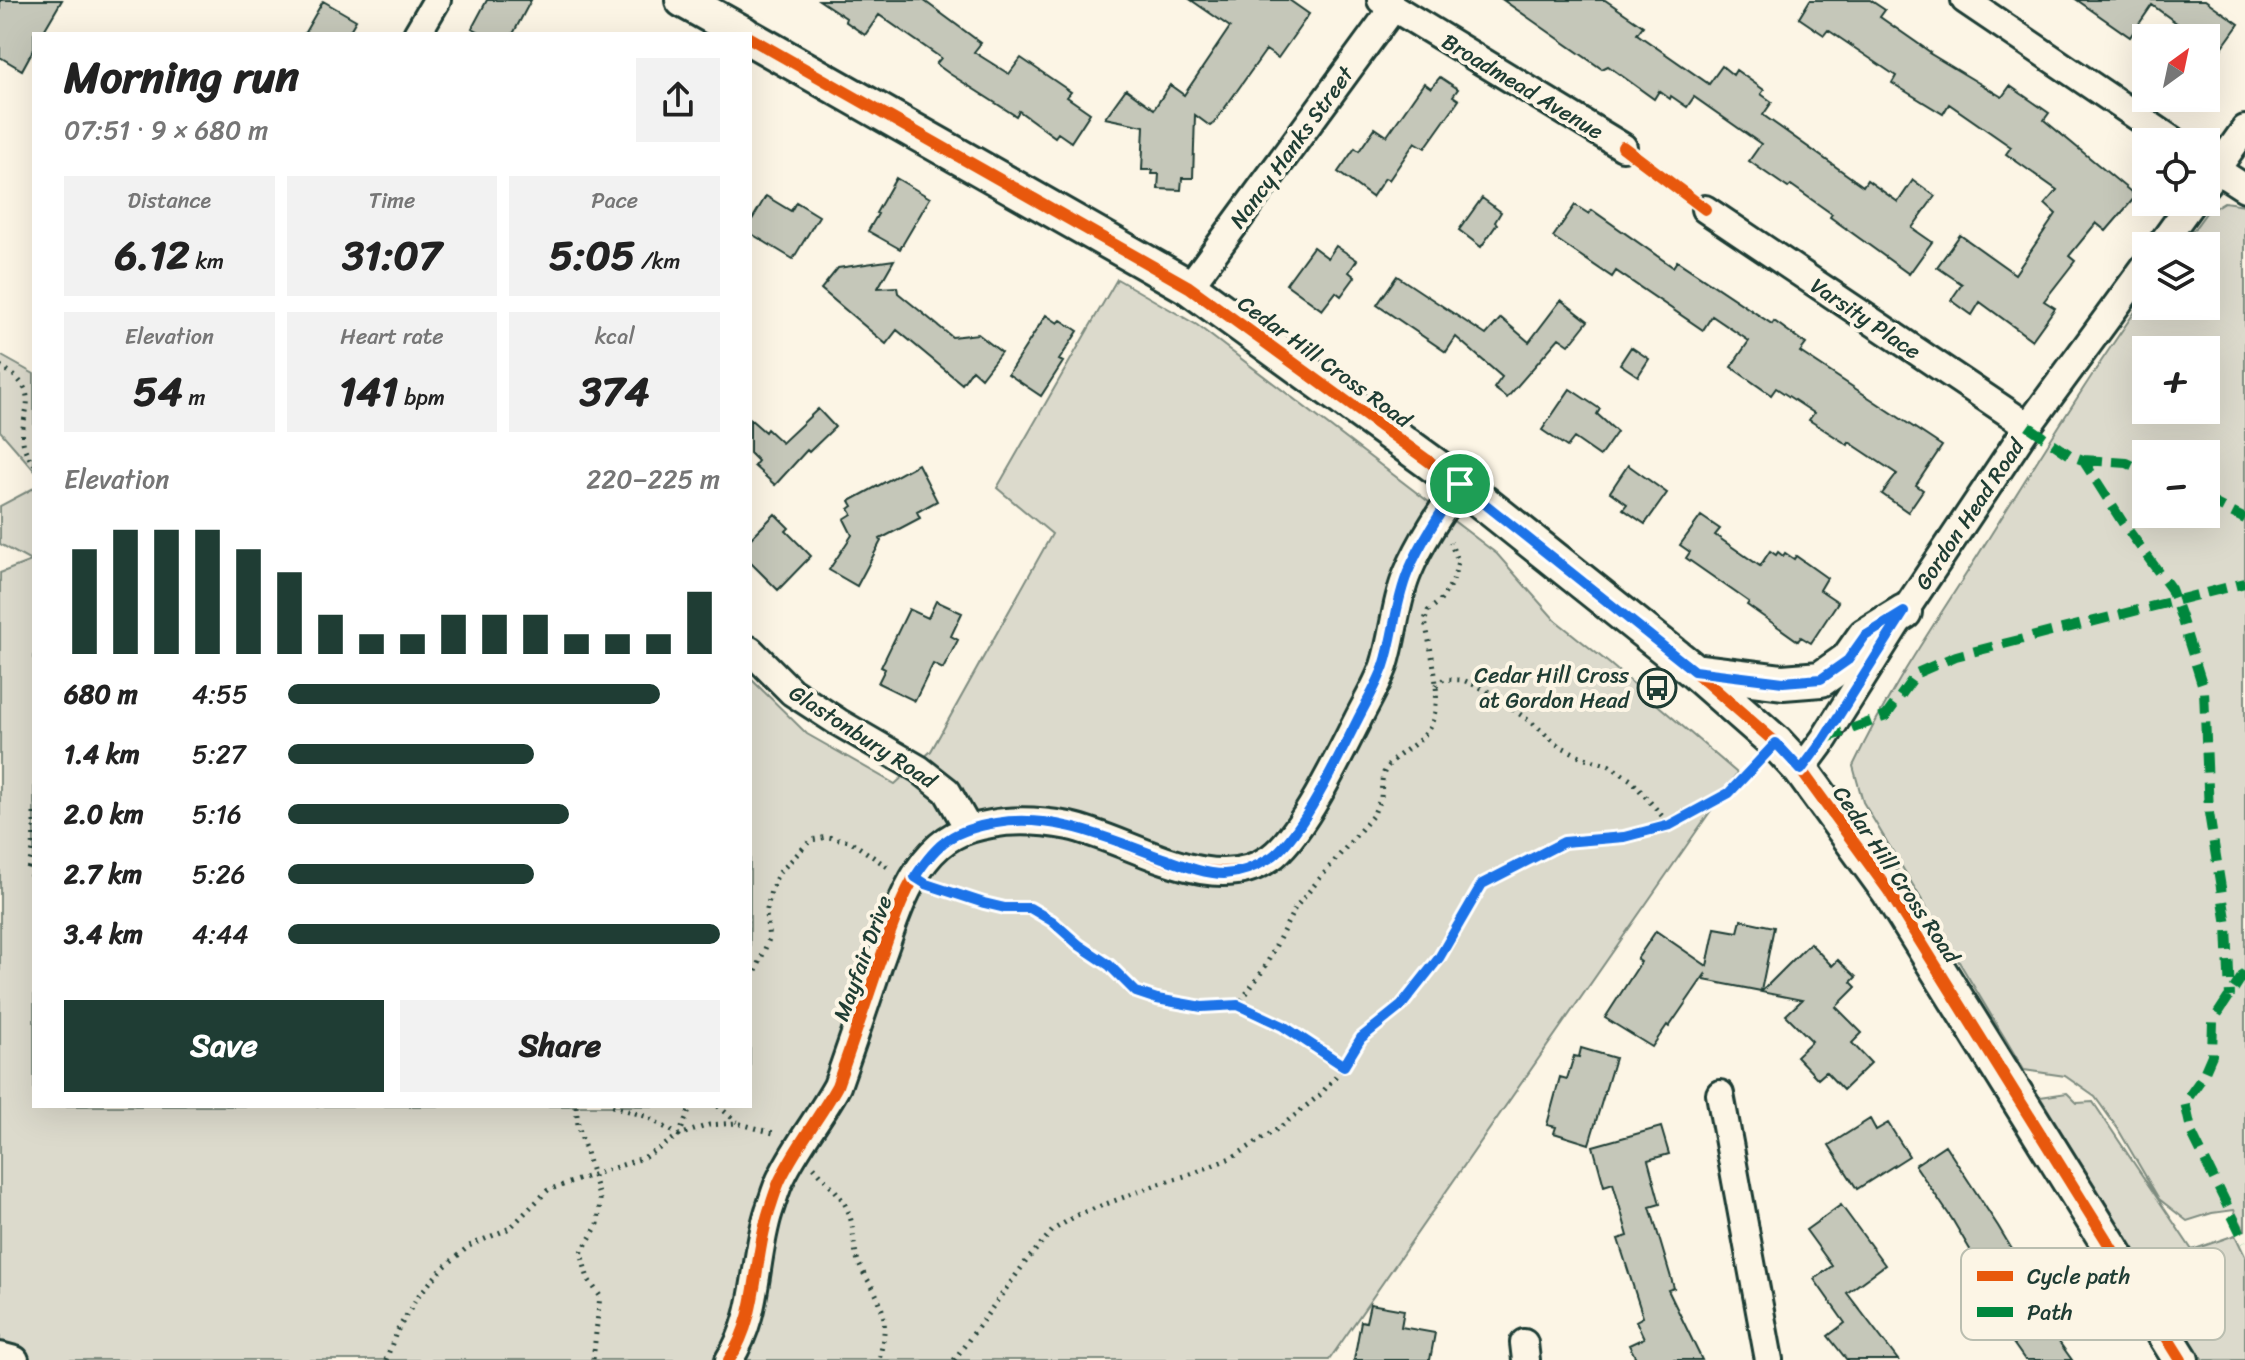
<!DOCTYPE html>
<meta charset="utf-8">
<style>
body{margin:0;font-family:Sriracha,sans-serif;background:#f2f2f2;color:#222;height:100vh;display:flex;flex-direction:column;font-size:30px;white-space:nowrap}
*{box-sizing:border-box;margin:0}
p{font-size:26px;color:#767676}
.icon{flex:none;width:44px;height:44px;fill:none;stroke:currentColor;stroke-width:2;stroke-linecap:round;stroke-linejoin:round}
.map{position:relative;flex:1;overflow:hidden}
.drawer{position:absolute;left:32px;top:32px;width:720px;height:1076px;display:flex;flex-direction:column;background:#fff;border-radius:0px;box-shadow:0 8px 32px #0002}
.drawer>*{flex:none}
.needle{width:52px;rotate:33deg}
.controls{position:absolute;left:2132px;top:24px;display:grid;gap:16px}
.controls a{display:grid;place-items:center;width:88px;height:88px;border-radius:0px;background:#fff;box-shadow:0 8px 32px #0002;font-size:40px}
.pin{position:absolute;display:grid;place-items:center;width:68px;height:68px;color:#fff;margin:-34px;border:4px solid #fff;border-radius:50%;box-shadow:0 2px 8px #0007}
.round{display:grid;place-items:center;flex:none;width:84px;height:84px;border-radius:0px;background:#f2f2f2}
.head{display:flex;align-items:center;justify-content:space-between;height:136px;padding:0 32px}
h1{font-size:44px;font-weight:700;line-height:60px}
.metrics{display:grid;grid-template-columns:repeat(3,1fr);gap:12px;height:136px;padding:8px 32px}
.metrics div{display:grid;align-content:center;border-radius:0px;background:#f2f2f2;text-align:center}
.metrics b{font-size:40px;font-weight:700}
.metrics small{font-size:22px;font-weight:400}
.metrics p{font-size:22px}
.chart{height:224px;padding:16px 32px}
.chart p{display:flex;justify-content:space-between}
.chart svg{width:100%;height:144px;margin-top:8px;stroke:#1f3d34;stroke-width:6}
.primary-button{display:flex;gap:16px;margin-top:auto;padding:16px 32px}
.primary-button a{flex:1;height:92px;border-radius:0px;background:#1f3d34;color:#fff;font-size:32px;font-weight:700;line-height:92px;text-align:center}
.primary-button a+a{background:#f2f2f2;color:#222}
ul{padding:0 32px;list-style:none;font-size:26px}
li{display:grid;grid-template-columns:128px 96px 1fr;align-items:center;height:60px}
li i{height:20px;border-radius:10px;background:#1f3d34}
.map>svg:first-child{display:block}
</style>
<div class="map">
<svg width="2245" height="1360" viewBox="0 0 2245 1360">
<rect width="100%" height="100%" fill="#fcf5e5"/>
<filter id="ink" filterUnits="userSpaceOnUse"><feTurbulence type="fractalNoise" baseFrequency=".0125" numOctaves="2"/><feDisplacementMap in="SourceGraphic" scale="16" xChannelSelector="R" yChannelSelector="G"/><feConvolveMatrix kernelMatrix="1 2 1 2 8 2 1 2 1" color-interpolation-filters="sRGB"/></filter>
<g filter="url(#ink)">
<!-- green -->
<path fill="#dcdacc" stroke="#7e8c80" stroke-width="2" fill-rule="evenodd" d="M2224,202l21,3v1026l-11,-21 -22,3 -25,8 -28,-22 -41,-70 -23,-32 -30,-21 -41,-6 -161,-268 -10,-36c35,-75 83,-144 127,-214 54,-86 107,-173 166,-256v10h60v-60h-24l24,-33zM2146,350h60v60h-60zM2206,454v60h-60v-60z
M1117,279l80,46 300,229 58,66 55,44 127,109 -408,587h-1329v-787l31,-12 -31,-17v-38l34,-18v618h716v-428l57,56 88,50 36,-33 121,-217 -55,-46z
M0,355l34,19v96l-34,-39z
M2067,1093l10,10 16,-1 99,148 43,-15 10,21v104h-42l-163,-263z"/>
<!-- building -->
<path fill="#c5c7b9" stroke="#1f3d34" stroke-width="2" d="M0,0h62l-20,34h-8v14l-12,22 -22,-13z
M487,0h44l-18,34h-30l-11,-6z
M819,0h104l58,43 -7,9 35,22 12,-16 50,34 -4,5 23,16 -19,29 -13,-9 -3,4 -36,-26 -3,5 -66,-42 -14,-10 5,-6 -62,-43 -14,20 -20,-14 1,-3z
M1191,0h98l20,14 -31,44 -12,-8 -52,73 -4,3 -15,-11 -2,63h-11l-1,12 -23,-1 1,-15h-7l1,-4h-11l2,-44 -39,-8 21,-29 28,20 16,-24 14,10 46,-68z
M1503,0h102l38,26 -6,8 72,50 13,-18 11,9 3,-5 28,20 -3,4 11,8 -9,13 100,71 4,-6 31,22 15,-22 22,16 -23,32 20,14 -23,32 -79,-57 2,-3 -41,-29 -3,3 -39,-27 12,-17 -67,-47 -7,10 -16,-11 -1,3 -11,-8 -5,8 -46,-33 -6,3z
M1810,0h60l15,10 -5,7 50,35 -1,1 73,44 8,-11 39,27 -5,7 92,76 -30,35 -10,-8 -27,33 6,5 -31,40 11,7 -23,32 -52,-38 -8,13 -21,-15 11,-16 -25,-17 23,-32 55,39 41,-60 -11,-10 12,-14 -51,-36 5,-7 -62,-43 -6,10 -51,-31 4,-7 -68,-46 -4,5 -25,-17z
M2077,0h128l34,24 -33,46v-32h-25l5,-8 -34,-25 -22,32z
M323,1l33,19 -8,14h-44z
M1440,77l18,12 -5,7 6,4 -34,48 -10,-6 -26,38 -4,-2 -13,19 -34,-25 17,-24 4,3 16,-23 12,8 37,-53 7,5z
M896,178l34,20 -30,51 -32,-18 10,-17 -2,-1z
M766,196l25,15 5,-9 23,14 -26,43 -43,-26v-10z
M1482,198l19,14 -6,10 2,2 -16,23 -22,-17z
M1575,205l14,9 3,-4 81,57 4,-6 95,63 2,-3 32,23 -6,8 142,94 -26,39 7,5 -15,22 -26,-18 15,-20 -48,-32 -1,3 -39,-25 5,-7 -38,-25 -5,7 -40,-28 18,-26 -37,-25 -9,14 -87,-59 -4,6 -59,-40z
M1336,246l21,14 -8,12 6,5 -14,19 -5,-4 -14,18 -36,-26 27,-37 15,11z
M894,260l-16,28 19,-1 1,6 54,44 26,-3 23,18 -20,26 -9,-8 -10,14 -65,-54 -11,14 -65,-55 17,-21z
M1397,276l89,59 15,-17 28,24 32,-42 27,21 -19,24 -10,-7 -52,60 -13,-10 8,-11 -46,-40 -10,15 -69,-47z
M1046,315l12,8 3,-3 17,11 -19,29 4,2 -22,34 -33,-22z
M1631,347l18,12 -11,17 -18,-12z
M1570,389l30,20 -3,5 20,18 -17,24 -26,-18 -7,9 -25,-17z
M818,409l17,18 -26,25 -2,-2 -32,35 -21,-19 4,-5 -8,-8v-34l15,13 2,-3 15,14z
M918,464l19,37 -20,11 3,6 -40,21 1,2 -24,45 -28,-16 23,-35 -8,-16 8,-5 -3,-5 4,-3 -3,-5z
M1628,465l39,28 -22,31 -22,-15 4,-5 -17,-12z
M775,514l14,14 -3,3 25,25 -33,34 -28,-28v-23z
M1701,516l19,13 -5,6 45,31 10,-15 6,4 2,-3 5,4 2,-3 9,6 2,-3 31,22 -7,12 18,12 -27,41 -10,-6 -3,4 -51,-36 2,-3 -63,-44 4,-6 -10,-7z
M936,601l26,12 -11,23 7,4 -15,29 -10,-5 -18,37 -37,-18 7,-14 -4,-2 28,-58 19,9z
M1741,920l33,7 -13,64 -57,-11 2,-7 -37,54 -2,-2 -15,22 -47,-29 36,-56 -4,-3 19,-28 51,35 8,-38 23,4z
M1810,943l22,23 6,-6 18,17 -5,5 5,5 -20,20 26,26 -10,10 19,20 -28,27 -17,-18 -8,7 -22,-23 16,-15 -26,-26 16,-15 -41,-8z
M1581,1048l34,10 -26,86 -35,-11 2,-6 -9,-2 13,-48 7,2 7,-23 5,1z
M1870,1119l6,11 12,-7 21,33 -52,33 -28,-44z
M1661,1127l8,27 -21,6 12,44 -10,3 24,81 -6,2 34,70h-65l-8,-15 15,-7 -8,-17 7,-4 -25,-78 10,-3 -15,-53 -9,3 -11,-40z
M1945,1145l53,81 42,70 10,-7 18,25 -19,14 23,32h-47l-19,-27 9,-7 -63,-107 -37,-54z
M1841,1205l44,60 -38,28 51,67h-51l-19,-24 17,-13 -31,-44 18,-13 -26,-36z
M1370,1304l34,6 -3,17 34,6 -5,27h-76l7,-39 5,1z"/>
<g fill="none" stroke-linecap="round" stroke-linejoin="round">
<defs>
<path id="minor" d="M1381,0l242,147
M1965,0l210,142
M417,34l20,-34
M2206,163l39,25
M2206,184l39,-55
M1705,209l323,217
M2160,246l32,-44
M1189,287l204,-279
M750,650l42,42 46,30 81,47 28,22 21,37
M1801,770l23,-31 80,-127 124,-186 118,-161
M1720,1094l49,266
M1524,1343l2,17
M0,1356l15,4
M729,1360c30,-45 24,-99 40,-149 4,-11 7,-24 13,-35 15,-31 38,-59 55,-90 14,-40 28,-80 41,-120 13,-35 24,-75 47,-105 18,-23 37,-32 66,-37 27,-5 51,-3 78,2 61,13 143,73 201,32 31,-21 69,-102 87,-137 9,-18 20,-36 27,-55 10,-31 11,-64 24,-94 13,-31 33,-60 52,-88"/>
<path id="major" d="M683,0l61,34
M750,38l439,249 271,197 234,187 82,72 25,27 88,121 292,469
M1694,671l89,11 38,-3 27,-19 17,-24 39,-24"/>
</defs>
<!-- minor casing -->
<use href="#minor" stroke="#1f3d34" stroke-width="32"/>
<!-- major casing -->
<use href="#major" stroke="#1f3d34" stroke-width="40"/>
<!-- path -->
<path stroke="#1f3d34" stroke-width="5" stroke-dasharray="2 6" stroke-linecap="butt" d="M0,366c58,33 0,57 34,98
M1436,686l8,-7 19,1 23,10 49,35 21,19 26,13 28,9 21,14 39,45
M34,813v10
M34,827l-1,23 -5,19 6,13
M935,887l70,21h25l22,13 27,24 30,20 27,27 21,7 45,8 36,-2 26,-36 31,-61 79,-94c2,-6 5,-11 7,-17 1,-11 0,-22 6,-30 10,-13 27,-20 38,-33 23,-28 5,-81 0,-114l3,-9 12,-10 13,-20 5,-20 -8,-19
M750,986l19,-47 -3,-25 5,-24 7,-16 33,-34 17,-3 22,4 42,29
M1238,1005l45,21 61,40
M576,1106l2,19 22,75 -2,24 -17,29 7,26 12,17 -7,64
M612,1106l33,10 34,19 30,-10 28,-2 40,11
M718,1106l19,16
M814,1167c11,13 28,28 34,44 7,16 4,38 12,55 3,8 9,15 13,22 15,29 13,41 6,72
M386,1360l10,-27 22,-37 25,-28 26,-22 41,-18 38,-38 95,-32 20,-12 16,-11 12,-29
M954,1360l73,-100 26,-30 24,-15 79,-30 38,-12 39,-16 46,-29 42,-34 23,-28 17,-28 40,-32 38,-48 43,-74 82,-42 60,-5 46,-12 32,-20 27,-12 29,-31"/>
<!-- minor -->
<use href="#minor" stroke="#fcf5e5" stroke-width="26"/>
<!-- major -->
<use href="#major" stroke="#fcf5e5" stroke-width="34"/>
<!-- quiet -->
<path stroke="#00873e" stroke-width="10" stroke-dasharray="20 10" stroke-linecap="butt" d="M2028,426l42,29 13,5 40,63 48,66 10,28 23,73 5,123 18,112 3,72
M2083,460l44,3 19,9
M2206,499l39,20
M1824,739l62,-23 31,-43 39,-17 289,-73
M2245,972l-32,49 -1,34 -10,23 -17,24 7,32 53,108"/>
<defs>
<path id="cycleway" d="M750,38l439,249 271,197 234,187 82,72 25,27 88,121 292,469
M1623,147l82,62
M729,1360c30,-45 24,-99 40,-149 4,-11 7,-24 13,-35 15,-31 38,-59 55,-90 14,-40 28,-80 41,-120 13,-35 24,-75 47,-105 18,-23 37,-32 66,-37 27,-5 51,-3 78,2 61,13 143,73 201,32 31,-21 69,-102 87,-137 9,-18 20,-36 27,-55 10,-31 11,-64 24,-94 13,-31 33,-60 52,-88"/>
</defs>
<!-- cycleway casing -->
<use href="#cycleway" stroke="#fcf5e5" stroke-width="17"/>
<!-- cycleway -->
<use href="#cycleway" stroke="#e8590c" stroke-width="12"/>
</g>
</g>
<g fill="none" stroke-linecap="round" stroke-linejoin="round" filter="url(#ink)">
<defs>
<path id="route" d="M1460,484l234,187 89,11 38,-3 27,-19 17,-24 39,-24 -80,127 -23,31 -25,-27 -47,50 -59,32 -46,12 -60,5 -82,42 -43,74 -38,48 -40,32 -17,28 -61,-40 -45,-21 -36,2 -45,-8 -21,-7 -27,-27 -30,-20 -27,-24 -22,-13h-25l-21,-5 -58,-19 -11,-7c23,-36 39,-47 81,-54 56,-10 112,15 164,34 20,7 43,17 64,17 17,-1 32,-7 46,-16 31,-20 69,-102 87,-137 9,-18 20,-36 27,-55 10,-30 11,-63 24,-94 13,-31 33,-60 52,-88z"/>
</defs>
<!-- route casing -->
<use href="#route" stroke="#fff" stroke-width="16"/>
<!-- route -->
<use href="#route" stroke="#1a73e8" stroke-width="10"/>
</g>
<!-- icons -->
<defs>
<symbol id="bus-ring" viewBox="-11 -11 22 22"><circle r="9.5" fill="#fcf5e5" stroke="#1f3d34" stroke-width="1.5"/><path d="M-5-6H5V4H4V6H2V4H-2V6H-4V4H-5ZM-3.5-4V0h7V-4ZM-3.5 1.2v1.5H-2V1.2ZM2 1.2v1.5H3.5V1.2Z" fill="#1f3d34"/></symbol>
</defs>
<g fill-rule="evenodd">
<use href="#bus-ring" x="1635" y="666" width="44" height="44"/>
</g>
<g text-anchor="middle" stroke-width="8" stroke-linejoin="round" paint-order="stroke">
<!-- street labels -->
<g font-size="22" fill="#1f3d34" stroke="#fcf5e5">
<text transform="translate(1523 86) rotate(31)" y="8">Broadmead Avenue</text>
<text transform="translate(1291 147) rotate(-54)" y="8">Nancy Hanks Street</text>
<text transform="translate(1866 318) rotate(34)" y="8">Varsity Place</text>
<text transform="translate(1325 361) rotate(36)" y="8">Cedar Hill Cross Road</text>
<text transform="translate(1969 514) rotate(-56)" y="8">Gordon Head Road</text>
<text transform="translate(863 736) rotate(33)" y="8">Glastonbury Road</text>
<text transform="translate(1897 874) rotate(56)" y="8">Cedar Hill Cross Road</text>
<text transform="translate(862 958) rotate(-70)" y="8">Mayfair Drive</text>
</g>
<!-- poi labels -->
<g font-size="22" fill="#1f3d34" stroke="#fcf5e5" text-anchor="end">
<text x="1629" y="683">Cedar Hill Cross<tspan x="1629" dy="25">at Gordon Head</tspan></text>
</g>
</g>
<!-- legend -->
<rect x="1961" y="1248" width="264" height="92" rx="12" fill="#fcf5e5" stroke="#babeb0" stroke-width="2"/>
<rect x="1977" y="1271" width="36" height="10" fill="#e8590c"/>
<rect x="1977" y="1307" width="36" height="10" fill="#00873e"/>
<g font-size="22" fill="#1f3d34">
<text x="2027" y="1284">Cycle path</text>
<text x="2027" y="1320">Path</text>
</g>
</svg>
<div class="controls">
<a><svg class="needle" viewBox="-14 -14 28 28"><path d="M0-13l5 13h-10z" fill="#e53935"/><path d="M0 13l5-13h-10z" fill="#767676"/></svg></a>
<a><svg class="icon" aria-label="locate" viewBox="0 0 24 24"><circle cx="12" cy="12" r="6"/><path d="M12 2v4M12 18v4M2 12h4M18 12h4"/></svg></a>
<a><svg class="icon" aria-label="layers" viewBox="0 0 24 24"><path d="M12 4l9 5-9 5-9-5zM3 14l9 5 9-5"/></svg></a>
<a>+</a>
<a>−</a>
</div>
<div class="pin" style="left:1460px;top:484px;background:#1e9e55"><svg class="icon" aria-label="arrive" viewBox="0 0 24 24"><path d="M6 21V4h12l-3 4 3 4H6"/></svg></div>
<section class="drawer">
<div class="head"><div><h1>Morning run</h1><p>07:51 · 9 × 680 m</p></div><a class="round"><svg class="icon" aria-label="share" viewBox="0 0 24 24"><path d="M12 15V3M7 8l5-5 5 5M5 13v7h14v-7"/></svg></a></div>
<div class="metrics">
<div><p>Distance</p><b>6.12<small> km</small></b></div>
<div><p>Time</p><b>31:07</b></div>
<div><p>Pace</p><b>5:05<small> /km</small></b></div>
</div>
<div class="metrics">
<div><p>Elevation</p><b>54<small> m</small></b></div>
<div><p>Heart rate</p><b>141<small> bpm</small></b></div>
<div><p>kcal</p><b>374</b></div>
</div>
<div class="chart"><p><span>Elevation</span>220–225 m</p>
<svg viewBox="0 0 160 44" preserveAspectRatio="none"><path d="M5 44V12M15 44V6M25 44V6M35 44V6M45 44V12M55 44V19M65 44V32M75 44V38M85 44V38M95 44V32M105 44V32M115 44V32M125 44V38M135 44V38M145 44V38M155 44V25"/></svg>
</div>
<ul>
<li><b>680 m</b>4:55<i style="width:86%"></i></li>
<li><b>1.4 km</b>5:27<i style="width:57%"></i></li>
<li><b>2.0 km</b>5:16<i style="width:65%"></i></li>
<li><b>2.7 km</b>5:26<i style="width:57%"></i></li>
<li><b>3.4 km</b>4:44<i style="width:100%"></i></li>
</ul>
<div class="primary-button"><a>Save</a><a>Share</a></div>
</section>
</div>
